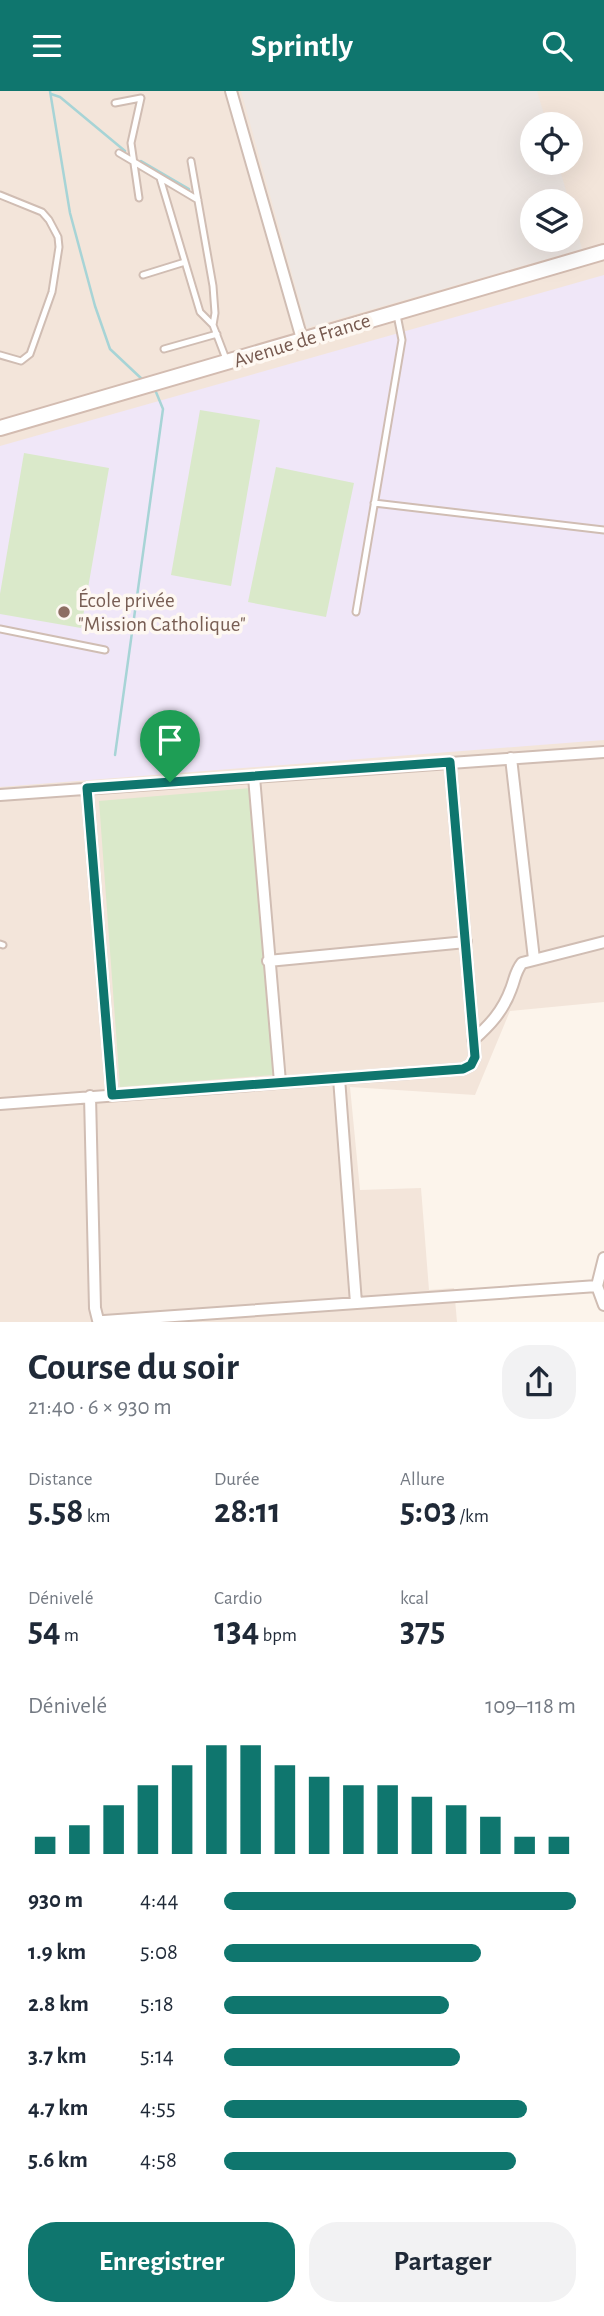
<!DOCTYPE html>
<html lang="fr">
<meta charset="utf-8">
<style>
body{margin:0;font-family:"Alegreya Sans",sans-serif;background:#f2f2f3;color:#1f2937;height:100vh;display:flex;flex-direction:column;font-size:26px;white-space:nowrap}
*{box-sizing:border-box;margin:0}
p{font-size:23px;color:#747a83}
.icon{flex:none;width:38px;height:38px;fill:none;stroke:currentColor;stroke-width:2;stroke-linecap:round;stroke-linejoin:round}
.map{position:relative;height:1231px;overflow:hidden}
.side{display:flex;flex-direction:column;background:#fff;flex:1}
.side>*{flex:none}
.buttons{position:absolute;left:520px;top:21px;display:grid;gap:14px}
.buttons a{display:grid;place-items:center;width:63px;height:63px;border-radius:50%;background:#fff;box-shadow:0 7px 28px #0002;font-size:35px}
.pin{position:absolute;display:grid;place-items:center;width:60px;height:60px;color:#fff;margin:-72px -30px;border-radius:50% 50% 50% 0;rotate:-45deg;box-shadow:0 0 7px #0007}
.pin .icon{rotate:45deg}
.round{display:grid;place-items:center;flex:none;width:74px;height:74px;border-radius:28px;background:#f2f2f3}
.summary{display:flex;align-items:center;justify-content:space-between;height:119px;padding:0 28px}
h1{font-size:38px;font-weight:600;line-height:52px}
.figures{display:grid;grid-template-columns:repeat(3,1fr);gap:10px;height:119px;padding:7px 28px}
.figures div{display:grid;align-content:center}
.figures b{font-size:35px;font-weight:600}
.figures small{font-size:19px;font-weight:400}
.figures p{font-size:19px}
.chart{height:196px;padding:14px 28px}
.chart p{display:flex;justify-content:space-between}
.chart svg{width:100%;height:126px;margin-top:7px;stroke:#0f766e;stroke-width:6}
.action{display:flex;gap:14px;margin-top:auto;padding:14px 28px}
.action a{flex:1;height:80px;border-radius:28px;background:#0f766e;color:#fff;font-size:28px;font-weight:600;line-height:80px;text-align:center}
.action a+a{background:#f2f2f3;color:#1f2937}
ul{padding:0 28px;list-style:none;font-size:23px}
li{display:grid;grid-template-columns:112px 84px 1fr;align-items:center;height:52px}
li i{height:18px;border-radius:9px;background:#0f766e}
header{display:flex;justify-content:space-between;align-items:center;height:91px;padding:0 28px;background:#0f766e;color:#fff;font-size:32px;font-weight:600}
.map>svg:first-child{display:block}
</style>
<header><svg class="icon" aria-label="menu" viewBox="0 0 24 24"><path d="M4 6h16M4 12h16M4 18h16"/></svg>Sprintly<svg class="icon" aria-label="search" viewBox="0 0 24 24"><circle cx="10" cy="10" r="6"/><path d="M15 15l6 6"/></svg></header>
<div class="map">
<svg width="604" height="1231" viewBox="0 0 604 1231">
<rect width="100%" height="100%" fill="#fcf4eb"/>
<!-- residential -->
<path fill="#f3e5da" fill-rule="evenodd" d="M0,0h604v911l-94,9 -35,84 -125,-8 10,103 61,-2 8,102 25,-2 3,34h-457zM532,33h38v39h-38zM532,110h38v39h-38z"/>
<!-- industrial -->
<path fill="#eee7e3" d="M241,0h296l10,33h-15v39h26l11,38h-37v39h38l1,-32 11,41 -275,79z"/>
<!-- education -->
<path fill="#f0e7f8" d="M604,184v465l-604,47v-341z"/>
<!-- green -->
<path fill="#dae9ca" d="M200,319l60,10 -29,166 -60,-11z
M24,362l85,15 -28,160 -81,-14v-20z
M276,376l78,16 -28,134 -78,-15z
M251,697l22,287 -153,12 -21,-286z"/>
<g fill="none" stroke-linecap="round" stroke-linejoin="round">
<!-- stream -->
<path stroke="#a7d4d6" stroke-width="2.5" d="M50,0l20,122 25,93 15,43 34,32
M51,3l9,3 65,54
M141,70l48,28
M115,664l48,-346 -7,-17"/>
<defs>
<path id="service" d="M115,12l26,-5 -10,45 8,55
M119,62l79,47
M191,70l22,125 2,27 -2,12 13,34
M160,87l40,134 13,13
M0,104l42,17 7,8 9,17 1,10 -7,45 -22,62 -9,7 -21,-6
M143,184l42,-13
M164,258l53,-15
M374,412l230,27
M356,521l46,-272 -5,-25
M0,538l105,21
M0,853l3,1"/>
<path id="minor" d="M231,0l71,248
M511,667l23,201
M254,686l26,305
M87,697l25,307
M0,704l604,-43
M268,870l198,-19
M473,949c17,-15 30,-29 38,-51 4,-10 4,-17 11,-26l82,-21
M339,987l17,225
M90,1005l5,212 3,12
M0,1013l463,-35 8,-4 4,-8 -25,-295
M604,1167l-7,28 7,19
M98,1229l6,1 493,-35"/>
<path id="secondary" d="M0,337l604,-176"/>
</defs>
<!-- service casing -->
<use href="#service" stroke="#d0bdb3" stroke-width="9"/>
<!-- minor casing -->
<use href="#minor" stroke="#d0bdb3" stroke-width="14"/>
<!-- secondary casing -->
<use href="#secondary" stroke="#d3bcb1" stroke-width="18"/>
<!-- service -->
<use href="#service" stroke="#fff" stroke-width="5"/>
<!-- minor -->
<use href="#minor" stroke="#fff" stroke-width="10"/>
<!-- secondary -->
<use href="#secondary" stroke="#fff" stroke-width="14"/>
</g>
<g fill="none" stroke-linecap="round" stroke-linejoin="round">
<defs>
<path id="route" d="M450,671l25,295 -4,8 -8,4 -351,26 -25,-307z"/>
</defs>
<!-- route casing -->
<use href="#route" stroke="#fff" stroke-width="14"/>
<!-- route -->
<use href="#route" stroke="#0f766e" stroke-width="9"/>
</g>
<!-- markers -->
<circle fill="#8d6e63" stroke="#fef8f2" stroke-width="2.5" cx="64" cy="521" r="7"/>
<g text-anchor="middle" stroke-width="7" stroke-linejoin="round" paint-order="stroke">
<!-- street labels -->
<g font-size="21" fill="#76594f" stroke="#fef8f2">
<text transform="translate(302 249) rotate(-17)" y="7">Avenue de France</text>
</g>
<!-- education labels -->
<g font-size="21" fill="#785e54" stroke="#fef8f2" text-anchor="start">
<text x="78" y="516">École privée<tspan x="78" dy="24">"Mission Catholique"</tspan></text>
</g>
</g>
</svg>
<div class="buttons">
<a><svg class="icon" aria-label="locate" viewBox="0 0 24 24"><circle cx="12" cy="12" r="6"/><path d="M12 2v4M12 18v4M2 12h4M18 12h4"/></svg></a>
<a><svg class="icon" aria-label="layers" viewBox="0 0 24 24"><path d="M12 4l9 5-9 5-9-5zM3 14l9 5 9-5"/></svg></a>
</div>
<div class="pin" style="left:170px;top:691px;background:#1e9e55"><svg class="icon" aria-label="arrive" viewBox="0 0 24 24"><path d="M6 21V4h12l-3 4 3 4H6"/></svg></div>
</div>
<section class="side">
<div class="summary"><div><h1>Course du soir</h1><p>21:40 · 6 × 930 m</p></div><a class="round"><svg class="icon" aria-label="share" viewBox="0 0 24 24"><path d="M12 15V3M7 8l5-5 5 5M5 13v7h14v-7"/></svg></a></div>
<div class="figures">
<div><p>Distance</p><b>5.58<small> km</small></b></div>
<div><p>Durée</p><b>28:11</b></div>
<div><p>Allure</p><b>5:03<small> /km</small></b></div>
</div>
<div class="figures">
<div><p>Dénivelé</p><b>54<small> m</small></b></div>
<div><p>Cardio</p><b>134<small> bpm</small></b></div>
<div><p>kcal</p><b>375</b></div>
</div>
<div class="chart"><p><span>Dénivelé</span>109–118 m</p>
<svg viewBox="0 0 160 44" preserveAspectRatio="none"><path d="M5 44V38M15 44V34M25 44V27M35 44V20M45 44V13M55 44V6M65 44V6M75 44V13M85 44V17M95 44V20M105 44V20M115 44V24M125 44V27M135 44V31M145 44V38M155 44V38"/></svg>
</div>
<ul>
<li><b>930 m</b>4:44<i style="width:100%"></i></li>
<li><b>1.9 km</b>5:08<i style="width:73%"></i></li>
<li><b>2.8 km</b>5:18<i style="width:64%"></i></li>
<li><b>3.7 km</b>5:14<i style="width:67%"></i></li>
<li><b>4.7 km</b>4:55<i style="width:86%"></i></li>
<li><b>5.6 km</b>4:58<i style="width:83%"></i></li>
</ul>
<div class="action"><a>Enregistrer</a><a>Partager</a></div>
</section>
